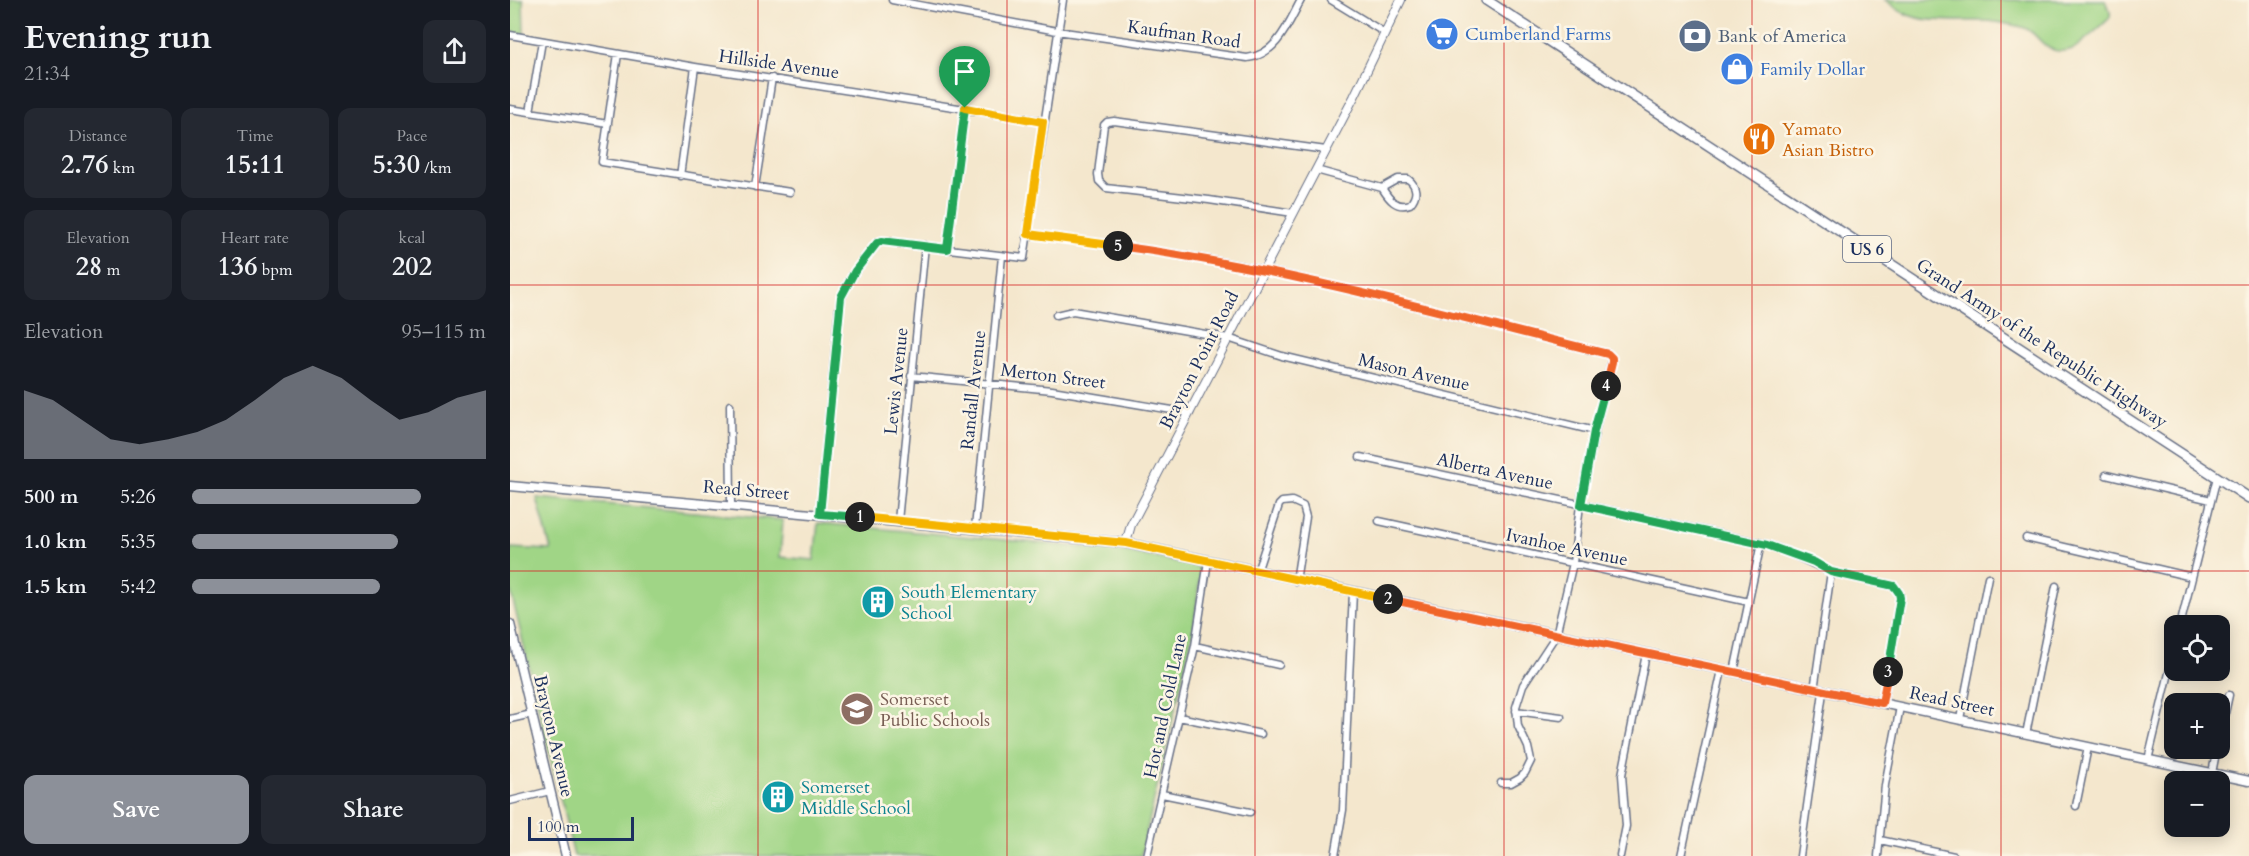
<!DOCTYPE html>
<meta charset="utf-8">
<style>
body{margin:0;font-family:Cardo,serif;background:#242831;color:#f1f3f6;height:100vh;display:flex;flex-direction:column;font-size:22px;white-space:nowrap}
*{box-sizing:border-box;margin:0}
p{font-size:20px;color:#9ea1a6}
.icon{flex:none;width:33px;height:33px;fill:none;stroke:currentColor;stroke-width:2;stroke-linecap:round;stroke-linejoin:round}
.map{position:relative;flex:1;overflow:hidden}
.panel{display:flex;flex-direction:column;background:#171b24;width:510px}
.panel>*{flex:none}
.tools{position:absolute;left:1654px;top:615px;display:grid;gap:12px}
.tools a{display:grid;place-items:center;width:66px;height:66px;border-radius:12px;background:#171b24;box-shadow:0 3px 15px #0003;font-size:30px}
.scale{position:absolute;left:18px;bottom:15px;width:106px;box-sizing:border-box;padding-left:6px;border:3px solid #1b2f5e;border-top:0;font-size:16px;line-height:21px;white-space:nowrap;color:#1b2f5e;-webkit-text-stroke:4px #fcf5e5;paint-order:stroke}
.pin{position:absolute;display:grid;place-items:center;width:51px;height:51px;color:#fff;margin:-62px -26px;border-radius:50% 50% 50% 0;rotate:-45deg;box-shadow:0 0 6px #0007}
.pin .icon{rotate:45deg}
.km{position:absolute;width:30px;height:30px;margin:-15px;border-radius:50%;background:#222;color:#fff;font-size:16px;line-height:30px;text-align:center}
.round{display:grid;place-items:center;flex:none;width:63px;height:63px;border-radius:12px;background:#242831}
.summary{display:flex;align-items:center;justify-content:space-between;height:102px;padding:0 24px}
h1{font-size:33px;font-weight:600;line-height:45px}
.metrics{display:grid;grid-template-columns:repeat(3,1fr);gap:9px;height:102px;padding:6px 24px}
.metrics div{display:grid;align-content:center;border-radius:12px;background:#242831;text-align:center}
.metrics b{font-size:26px;font-weight:600}
.metrics small{font-size:16px;font-weight:400}
.metrics p{font-size:16px}
.chart{height:168px;padding:12px 24px}
.chart p{display:flex;justify-content:space-between}
.chart svg{width:100%;height:108px;margin-top:6px;fill:#8c9099;opacity:.7}
.primary-button{display:flex;gap:12px;margin-top:auto;padding:12px 24px}
.primary-button a{flex:1;height:69px;border-radius:12px;background:#8c9099;color:#fff;font-size:24px;font-weight:600;line-height:69px;text-align:center}
.primary-button a+a{background:#242831;color:#f1f3f6}
ul{padding:0 24px;list-style:none;font-size:20px}
li{display:grid;grid-template-columns:96px 72px 1fr;align-items:center;height:45px}
li i{height:15px;border-radius:8px;background:#8c9099}
main{display:flex;flex:1;min-height:0}
.map>svg:first-child{display:block}
</style>
<main>
<section class="panel">
<div class="summary"><div><h1>Evening run</h1><p>21:34</p></div><a class="round"><svg class="icon" aria-label="share" viewBox="0 0 24 24"><path d="M12 15V3M7 8l5-5 5 5M5 13v7h14v-7"/></svg></a></div>
<div class="metrics">
<div><p>Distance</p><b>2.76<small> km</small></b></div>
<div><p>Time</p><b>15:11</b></div>
<div><p>Pace</p><b>5:30<small> /km</small></b></div>
</div>
<div class="metrics">
<div><p>Elevation</p><b>28<small> m</small></b></div>
<div><p>Heart rate</p><b>136<small> bpm</small></b></div>
<div><p>kcal</p><b>202</b></div>
</div>
<div class="chart"><p><span>Elevation</span>95–115 m</p>
<svg viewBox="0 0 160 44" preserveAspectRatio="none"><path d="M0 44V16L10 20L20 28L30 36L40 38L50 36L60 33L70 28L80 20L90 11L100 6L110 11L120 20L130 28L140 25L150 19L160 16V44z"/></svg>
</div>
<ul>
<li><b>500 m</b>5:26<i style="width:78%"></i></li>
<li><b>1.0 km</b>5:35<i style="width:70%"></i></li>
<li><b>1.5 km</b>5:42<i style="width:64%"></i></li>
</ul>
<div class="primary-button"><a>Save</a><a>Share</a></div>
</section>
<div class="map">
<svg width="1739" height="856" viewBox="0 0 1739 856">
<rect width="100%" height="100%" fill="#fcf5e5"/>
<filter id="ink" filterUnits="userSpaceOnUse"><feTurbulence type="fractalNoise" baseFrequency=".0167" numOctaves="2"/><feDisplacementMap in="SourceGraphic" scale="12" xChannelSelector="R" yChannelSelector="G"/><feConvolveMatrix kernelMatrix="1 2 1 2 8 2 1 2 1" color-interpolation-filters="sRGB"/></filter>
<filter id="wash" filterUnits="userSpaceOnUse"><feTurbulence type="fractalNoise" baseFrequency=".008" numOctaves="4" result="noise"/><feDisplacementMap in="SourceGraphic" scale="24" xChannelSelector="R" yChannelSelector="G"/><feGaussianBlur stdDeviation="1.35" result="paint"/><feColorMatrix in="noise" values="0 0 0 0 0 0 0 0 0 0 0 0 0 0 0 0 0 1.4 0 .05"/><feComposite in="paint" operator="in"/></filter>
<g filter="url(#wash)">
<rect width="100%" height="100%" fill="#f4e7cd"/>
<!-- green -->
<path fill="#a0d586" stroke="#5e8272" stroke-width="1.5" d="M0,0h13l1,35 -14,-3z
M1375,0h220c1,6 7,10 5,17 -1,3 -34,31 -37,32 -31,10 -33,-18 -51,-22 -12,-2 -25,-6 -36,-6 -24,-1 -62,3 -82,-8 -7,-3 -13,-9 -19,-13z
M27,498l246,22 -3,37 34,3 4,-37 306,28 77,16 -7,60 -53,229h-567l-64,-268v-40l41,2z"/>
</g>
<g filter="url(#ink)">
<g fill="none" stroke-linecap="round" stroke-linejoin="round">
<defs>
<path id="minor" d="M382,0l165,31 190,27c30,-3 41,-34 54,-58
M821,0l54,33
M0,35l185,32 348,54
M108,54l-16,108 188,30
M0,109l98,15
M20,112l12,-71
M806,170l66,18
M170,176l15,-109
M888,179h10c9,7 10,16 2,25 -14,5 -21,-5 -28,-16z
M245,187l17,-109
M783,213l-84,-13 -103,-12 -7,-7 -1,-7 6,-49 3,-3 7,-1 212,29
M518,234c79,10 157,20 234,36 116,25 231,56 346,84l4,4 -17,73 -15,74 -7,58 -17,72 -33,50 -7,22 2,19 10,21 3,14 -6,12 -5,5 -9,5h-10
M437,249l18,-141
M546,315l17,-4 155,27 54,18 313,75
M401,376l141,14 138,23
M220,405l1,101
M850,457l401,86 17,5 53,24 63,14 5,7 1,5 -17,105
M1596,475l105,25
M310,514l19,-206c5,-26 22,-44 38,-65l5,-2 142,17 39,-258
M388,521l27,-276
M869,521l370,81
M465,528l27,-272
M1516,538l166,39
M747,572l22,-67 3,-3 10,-1 11,5 3,11 -10,64
M1670,626l37,-149
M685,646l84,19
M1224,672l27,-129
M1304,690l17,-118
M1006,711l45,6
M669,717l82,17
M0,719l22,-5
M1450,719l28,-142
M1516,734l30,-148
M1710,736l9,-41
M1638,760l27,-112
M1702,773l5,-25
M652,794l88,18
M0,801l40,-10
M1566,806l12,-59
M1370,840l74,16
M637,856l48,-210 13,-85
M825,856l8,-46 10,-218
M1110,856l6,-30 -4,-51 24,-121
M1171,856l41,-186
M1290,856l23,-164
M1368,856l7,-71 15,-78"/>
<path id="tertiary" d="M616,543l5,-18 223,-428 47,-97"/>
<path id="secondary" d="M0,486l616,57 1123,238
M0,624l56,232"/>
<path id="primary" d="M976,0l763,498"/>
</defs>
<!-- minor casing -->
<use href="#minor" stroke="#676f85" stroke-width="9"/>
<!-- tertiary casing -->
<use href="#tertiary" stroke="#676f85" stroke-width="10"/>
<!-- secondary casing -->
<use href="#secondary" stroke="#676f85" stroke-width="11"/>
<!-- primary casing -->
<use href="#primary" stroke="#676f85" stroke-width="12"/>
<!-- minor -->
<use href="#minor" stroke="#fff" stroke-width="6"/>
<!-- tertiary -->
<use href="#tertiary" stroke="#fff" stroke-width="8"/>
<!-- secondary -->
<use href="#secondary" stroke="#fff" stroke-width="8"/>
<!-- primary -->
<use href="#primary" stroke="#fff" stroke-width="9"/>
</g>
</g>
<g fill="none" stroke-linecap="round" stroke-linejoin="round" filter="url(#ink)">
<defs>
<path id="split-1" d="M350,517l-40,-3 21,-217 14,-26 22,-28 5,-2 65,8 18,-141"/>
<path id="split-2" d="M350,517l266,26 262,56"/>
<path id="split-3" d="M878,599l494,104 6,-31"/>
<path id="split-4" d="M1096,386l-12,45 -13,74 186,40 47,17 17,10 63,14 5,7 1,5 -12,74"/>
<path id="split-5" d="M608,246c166,22 328,68 490,108l4,4v4l-6,24"/>
<path id="split-6" d="M455,108l78,14 -15,112 90,12"/>
</defs>
<!-- split-1 casing -->
<use href="#split-1" stroke="#fff" stroke-width="12"/>
<!-- split-2 casing -->
<use href="#split-2" stroke="#fff" stroke-width="12"/>
<!-- split-3 casing -->
<use href="#split-3" stroke="#fff" stroke-width="12"/>
<!-- split-4 casing -->
<use href="#split-4" stroke="#fff" stroke-width="12"/>
<!-- split-5 casing -->
<use href="#split-5" stroke="#fff" stroke-width="12"/>
<!-- split-6 casing -->
<use href="#split-6" stroke="#fff" stroke-width="12"/>
<!-- split-1 -->
<use href="#split-1" stroke="#22a559" stroke-width="8"/>
<!-- split-2 -->
<use href="#split-2" stroke="#f5b400" stroke-width="8"/>
<!-- split-3 -->
<use href="#split-3" stroke="#f0652b" stroke-width="8"/>
<!-- split-4 -->
<use href="#split-4" stroke="#22a559" stroke-width="8"/>
<!-- split-5 -->
<use href="#split-5" stroke="#f0652b" stroke-width="8"/>
<!-- split-6 -->
<use href="#split-6" stroke="#f5b400" stroke-width="8"/>
</g>
<!-- grid -->
<path fill="none" stroke="#d62828" stroke-width="1.5" stroke-opacity="0.55" d="M248,0v856M497,0v856M745,0v856M994,0v856M1242,0v856M1491,0v856M0,285h1739M0,571h1739"/>
<!-- icons -->
<defs>
<symbol id="supermarket-disc" viewBox="-11 -11 22 22"><circle r="9.5" fill="#3f7fe0" stroke="#fcf5e5"/><path d="M-6-5.5h2.5l.6 2H6L4.5 2H-2.5L-4.4-4H-6ZM-1.5 3.2a1.3 1.3 0 1 0 .1 0ZM3 3.2a1.3 1.3 0 1 0 .1 0Z" fill="#fff"/></symbol>
<symbol id="bank-disc" viewBox="-11 -11 22 22"><circle r="9.5" fill="#5c6f8a" stroke="#fcf5e5"/><path d="M-6-4H6V4H-6ZM0-2.3a2.3 2.3 0 1 0 0 4.6a2.3 2.3 0 1 0 0-4.6Z" fill="#fff"/></symbol>
<symbol id="shop-disc" viewBox="-11 -11 22 22"><circle r="9.5" fill="#3f7fe0" stroke="#fcf5e5"/><path d="M-5-2.5h2.3a2.7 3.5 0 0 1 5.4 0H5L5.5 6h-11ZM-1.5-2.5h3a1.5 2.3 0 0 0-3 0Z" fill="#fff"/></symbol>
<symbol id="restaurant-disc" viewBox="-11 -11 22 22"><circle r="9.5" fill="#e8710a" stroke="#fcf5e5"/><path d="M-5-6h1v4h1v-4h1v4h1v-4h1v5L-1.5 .5V6h-2V.5L-5-1ZM5-6V6H3V1.5H1.5Q1.5-4 5-6Z" fill="#fff"/></symbol>
<symbol id="building-disc" viewBox="-11 -11 22 22"><circle r="9.5" fill="#0f9aa8" stroke="#fcf5e5"/><path d="M-4-6H4V6H1V3H-1V6H-4ZM-2.5-4.3h1.7v1.8h-1.7ZM.8-4.3h1.7v1.8H.8ZM-2.5-1h1.7V.8h-1.7ZM.8-1h1.7V.8H.8Z" fill="#fff"/></symbol>
<symbol id="school-disc" viewBox="-11 -11 22 22"><circle r="9.5" fill="#8d6e63" stroke="#fcf5e5"/><path d="M0-5L7-2L0 1L-7-2ZM-4 1L0 2.5L4 1V4Q0 6-4 4Z" fill="#fff"/></symbol>
</defs>
<g fill-rule="evenodd">
<use href="#supermarket-disc" x="913" y="15" width="38" height="38"/>
<use href="#bank-disc" x="1166" y="17" width="38" height="38"/>
<use href="#shop-disc" x="1208" y="50" width="38" height="38"/>
<use href="#restaurant-disc" x="1230" y="120" width="38" height="38"/>
<use href="#building-disc" x="349" y="583" width="38" height="38"/>
<use href="#school-disc" x="328" y="690" width="38" height="38"/>
<use href="#building-disc" x="249" y="778" width="38" height="38"/>
</g>
<g text-anchor="middle" stroke-width="5" stroke-linejoin="round" paint-order="stroke">
<!-- shield labels -->
<rect fill="#fcf5e5" stroke="#5e6a86" stroke-width="1.5" x="1333" y="236" width="48" height="26" rx="4.5"/>
<g font-size="16" font-weight="bold" fill="#1b2f5e">
<text x="1357" y="255">US 6</text>
</g>
<!-- street labels -->
<g font-size="18" fill="#1b2f5e" stroke="#fcf5e5">
<text transform="translate(674 34) rotate(8)" y="6">Kaufman Road</text>
<text transform="translate(269 64) rotate(8)" y="6">Hillside Avenue</text>
<text transform="translate(1532 343) rotate(33)" y="6">Grand Army of the Republic Highway</text>
<text transform="translate(689 360) rotate(-63)" y="6">Brayton Point Road</text>
<text transform="translate(904 372) rotate(13)" y="6">Mason Avenue</text>
<text transform="translate(543 376) rotate(7)" y="6">Merton Street</text>
<text transform="translate(386 381) rotate(-84)" y="6">Lewis Avenue</text>
<text transform="translate(463 390) rotate(-84)" y="6">Randall Avenue</text>
<text transform="translate(985 471) rotate(12)" y="6">Alberta Avenue</text>
<text transform="translate(236 490) rotate(5)" y="6">Read Street</text>
<text transform="translate(1057 547) rotate(12)" y="6">Ivanhoe Avenue</text>
<text transform="translate(1442 701) rotate(12)" y="6">Read Street</text>
<text transform="translate(655 706) rotate(-78)" y="6">Hot and Cold Lane</text>
<text transform="translate(44 736) rotate(77)" y="6">Brayton Avenue</text>
</g>
<!-- shop labels -->
<g font-size="18" fill="#366cbe" stroke="#fcf5e5" text-anchor="start">
<text x="955" y="40">Cumberland Farms</text>
<text x="1250" y="75">Family Dollar</text>
</g>
<!-- service labels -->
<g font-size="18" fill="#4e5e75" stroke="#fcf5e5" text-anchor="start">
<text x="1208" y="42">Bank of America</text>
</g>
<!-- food labels -->
<g font-size="18" fill="#c56008" stroke="#fcf5e5" text-anchor="start">
<text x="1272" y="135">Yamato<tspan x="1272" dy="21">Asian Bistro</tspan></text>
</g>
<!-- culture labels -->
<g font-size="18" fill="#0d838f" stroke="#fcf5e5" text-anchor="start">
<text x="391" y="598">South Elementary<tspan x="391" dy="21">School</tspan></text>
<text x="291" y="793">Somerset<tspan x="291" dy="21">Middle School</tspan></text>
</g>
<!-- education labels -->
<g font-size="18" fill="#785e54" stroke="#fcf5e5" text-anchor="start">
<text x="370" y="705">Somerset<tspan x="370" dy="21">Public Schools</tspan></text>
</g>
</g>
</svg>
<div class="tools">
<a><svg class="icon" aria-label="locate" viewBox="0 0 24 24"><circle cx="12" cy="12" r="6"/><path d="M12 2v4M12 18v4M2 12h4M18 12h4"/></svg></a>
<a>+</a>
<a>−</a>
</div>
<div class="scale">100 m</div>
<div class="pin" style="left:455px;top:108px;background:#1e9e55"><svg class="icon" aria-label="arrive" viewBox="0 0 24 24"><path d="M6 21V4h12l-3 4 3 4H6"/></svg></div>
<b class="km" style="left:350px;top:517px">1</b>
<b class="km" style="left:878px;top:599px">2</b>
<b class="km" style="left:1378px;top:672px">3</b>
<b class="km" style="left:1096px;top:386px">4</b>
<b class="km" style="left:608px;top:246px">5</b>
</div>
</main>
